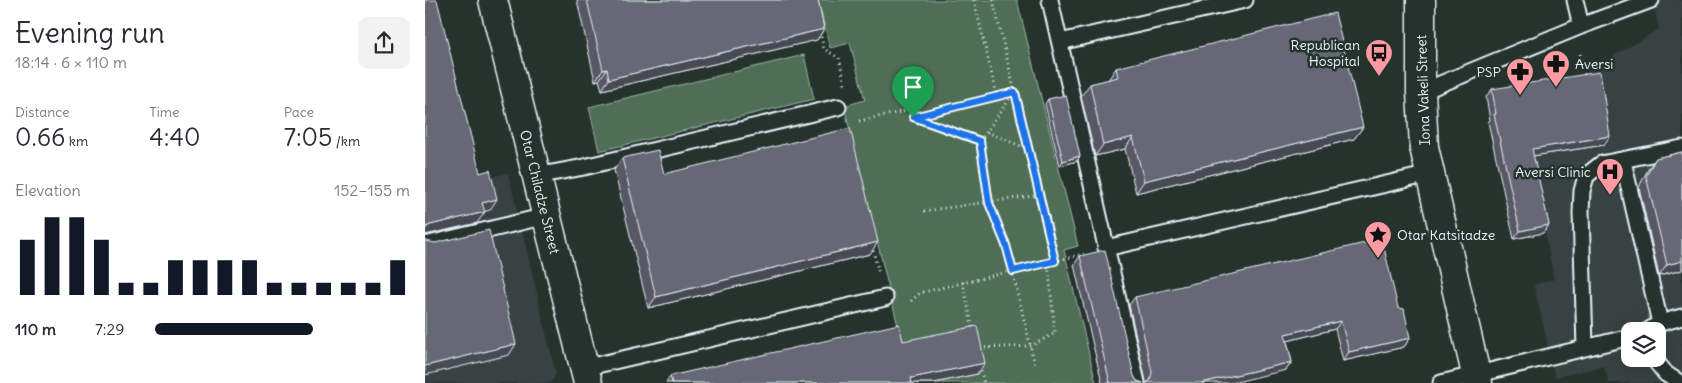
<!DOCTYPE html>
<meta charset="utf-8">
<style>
body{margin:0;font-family:Delius,sans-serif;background:#f2f2f3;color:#2b2b33;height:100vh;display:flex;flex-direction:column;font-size:19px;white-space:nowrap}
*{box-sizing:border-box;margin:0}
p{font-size:16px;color:#7c7c81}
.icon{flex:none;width:28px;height:28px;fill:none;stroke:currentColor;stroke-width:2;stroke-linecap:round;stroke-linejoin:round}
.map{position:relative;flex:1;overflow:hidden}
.panel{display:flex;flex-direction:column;background:#fff;width:425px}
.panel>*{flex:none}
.controls{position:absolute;left:1196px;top:322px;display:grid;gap:10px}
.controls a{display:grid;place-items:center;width:45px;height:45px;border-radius:10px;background:#fff;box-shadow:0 5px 20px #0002;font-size:25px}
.pin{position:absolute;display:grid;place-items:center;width:42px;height:42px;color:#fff;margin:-51px -21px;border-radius:50% 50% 50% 0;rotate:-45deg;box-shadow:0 0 5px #0007}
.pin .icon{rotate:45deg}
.round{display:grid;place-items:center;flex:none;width:52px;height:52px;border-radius:10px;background:#f2f2f3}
.headline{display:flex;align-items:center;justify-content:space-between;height:85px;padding:0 15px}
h1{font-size:28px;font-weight:600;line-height:38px}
.metrics{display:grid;grid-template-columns:repeat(3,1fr);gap:8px;height:85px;padding:5px 15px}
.metrics div{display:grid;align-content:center}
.metrics b{font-size:25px;font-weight:600}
.metrics small{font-size:14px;font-weight:400}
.metrics p{font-size:14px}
.chart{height:140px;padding:10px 15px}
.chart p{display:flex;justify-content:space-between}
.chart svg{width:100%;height:90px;margin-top:5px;stroke:#111827;stroke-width:6}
ul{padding:0 15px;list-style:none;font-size:16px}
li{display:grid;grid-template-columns:80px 60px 1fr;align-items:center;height:38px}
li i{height:12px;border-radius:6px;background:#111827}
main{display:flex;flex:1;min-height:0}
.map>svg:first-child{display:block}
</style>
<main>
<section class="panel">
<div class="headline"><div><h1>Evening run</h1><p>18:14 · 6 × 110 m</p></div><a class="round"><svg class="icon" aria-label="share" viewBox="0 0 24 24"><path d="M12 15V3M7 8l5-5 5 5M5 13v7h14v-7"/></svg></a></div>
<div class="metrics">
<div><p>Distance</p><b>0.66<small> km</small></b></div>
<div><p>Time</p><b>4:40</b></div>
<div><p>Pace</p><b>7:05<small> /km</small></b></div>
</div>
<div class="chart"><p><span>Elevation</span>152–155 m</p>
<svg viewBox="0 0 160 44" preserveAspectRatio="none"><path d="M5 44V17M15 44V6M25 44V6M35 44V17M45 44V38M55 44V38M65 44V27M75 44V27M85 44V27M95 44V27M105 44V38M115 44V38M125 44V38M135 44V38M145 44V38M155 44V27"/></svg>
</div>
<ul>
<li><b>110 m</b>7:29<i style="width:62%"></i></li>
</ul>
</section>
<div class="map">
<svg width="1257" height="383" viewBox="0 0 1257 383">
<rect width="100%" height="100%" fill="#26332d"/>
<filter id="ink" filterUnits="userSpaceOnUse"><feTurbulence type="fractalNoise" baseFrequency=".02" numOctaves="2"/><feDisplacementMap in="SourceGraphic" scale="10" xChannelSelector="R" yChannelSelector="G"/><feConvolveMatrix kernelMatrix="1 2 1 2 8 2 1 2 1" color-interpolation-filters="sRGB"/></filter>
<g filter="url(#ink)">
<!-- built -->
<path fill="#394343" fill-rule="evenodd" d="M1228,0h29v383h-73l-5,-17 -49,11 -21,-92 20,-6 -33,-167 138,-83zM1205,331h27v28h-27z
M83,173l48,201 -6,9h-125v-190z"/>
<!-- green -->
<path fill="#506e56" stroke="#9cb0a7" d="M393,0h199l61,246 -14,4 32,133h-184l-68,-277 21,-6 -15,-57 -20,5z
M379,55l10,44 -215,52 -10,-44z"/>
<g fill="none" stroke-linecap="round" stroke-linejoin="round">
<defs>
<path id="service" d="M625,0l87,383
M1150,0l6,26
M635,42l185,-42
M996,92l160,-66 70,-26
M1198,161l37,162
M111,176l48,-9 254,-60
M0,245l121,-29
M681,248l324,-74
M1223,331l12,-8 22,-6
M1160,347l-4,-135 1,-21 4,-15 15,-12 81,-16
M1229,359l12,15 14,9
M159,368l301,-70
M1016,383l189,-46"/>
<path id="minor" d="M68,0l95,383"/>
<path id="secondary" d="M996,0v92l3,55 54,236"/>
</defs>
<!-- service casing -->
<use href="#service" stroke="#e8f1f8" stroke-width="19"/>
<!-- minor casing -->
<use href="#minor" stroke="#e8f1f8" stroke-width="31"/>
<!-- secondary casing -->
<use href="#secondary" stroke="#e8f1f8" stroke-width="31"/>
<!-- path -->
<path stroke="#e8f1f8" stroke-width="3" stroke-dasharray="1 4" stroke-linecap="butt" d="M549,0l23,96
M568,0l62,261
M395,32l4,17 15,9 6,26
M1155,54l5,23
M590,91l-35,50 9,62 17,42 29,120
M489,117l100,-25
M434,121l51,-11 3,7 67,24
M562,132l41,17
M499,211l115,-16
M447,246l7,28
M538,282l10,49
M486,301l9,-8 164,-39
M555,348l51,-2 24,-13 -7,-71
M555,366l4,17"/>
<!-- service -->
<use href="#service" stroke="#26332d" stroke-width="15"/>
<!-- minor -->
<use href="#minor" stroke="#26332d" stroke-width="28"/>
<!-- secondary -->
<use href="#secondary" stroke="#26332d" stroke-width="28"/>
</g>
<!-- wall -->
<path fill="#585965" stroke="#e8f1f8" d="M152,0h241l6,29 -7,11 -215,50 -3,-10 -4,1z
M691,68l247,59 -9,12 -218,54 -11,-44 -30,7 -14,-60 9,-12 18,-4z
M1067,89l112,56 -71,11 16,69 -6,8 -29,6 -26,-117 2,-2 -4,-23z
M623,99l32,57 -3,5 -17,5 -15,-62z
M1257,152v118l-23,6 -20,-89 9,-18 8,-11z
M197,158l42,16 206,80 -222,54 -34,-138z
M655,256l54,120 3,5 6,2h-41l-28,-118z
M710,297l263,11 12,30 -6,9 -61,14 -8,-32 -48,12 5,21 -6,8 -141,13 1,-2 -17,-76z
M478,341l74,33 -43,9h-268l4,-7z"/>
<!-- shaded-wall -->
<path fill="#474952" stroke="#e8f1f8" d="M399,29l-7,11 -215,50 7,-11z
M182,69l-8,11 -4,1 8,-11z
M938,127l-9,12 -218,54 8,-12z
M1185,136l-6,9 -78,12 6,-8z
M708,137l-8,12 -30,7 8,-11z
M655,156l-3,5 -17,5 3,-5z
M72,199l-7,11 -15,4 7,-11z
M60,212l-8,11 -52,12v-6l5,-4z
M1124,225l-6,8 -29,6 6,-8z
M453,242l-8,12 -222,54 8,-11z
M1257,261v9l-23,6 8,-11z
M916,321l-6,8 -56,14 6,-9z
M985,338l-6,9 -61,14 6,-9z
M91,344l-7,11 -84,20v-9z
M867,362l-6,8 -54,13h-31z
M560,363l-8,11 -43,9h-26l3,-5z"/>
<!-- building -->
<path fill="#666875" stroke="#e8f1f8" d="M0,0h12l43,173 10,-3 7,29 -15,4 3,9 -55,13 -4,2 -1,4z
M162,0h231l6,29 -215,50 -2,-10 -4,1z
M910,13l28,114 -219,54 -11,-44 -30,8 -13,-61 28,-7 -2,-9z
M1175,72l10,64 -78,13 17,76 -29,6 -26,-117h2l-4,-25z
M641,95l14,61 -17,5 -15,-62z
M425,128l28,114 -222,55 -34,-139 36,-8 6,24z
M1257,152v109l-15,4 -21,-89 10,-18z
M64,230l27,114 -91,22v-128l1,3 9,2z
M957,239l16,69 6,1 6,29 -61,14 -8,-31 -56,13 7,28 -91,21h-56l5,-2 2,-9 -17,-75z
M680,250l29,126 3,5 6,2h-33l-30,-127z
M474,324l4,17 74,-15 8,37 -74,15 1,5h-240l-2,-7z"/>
</g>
<g fill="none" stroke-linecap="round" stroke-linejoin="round" filter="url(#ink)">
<defs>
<path id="route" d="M590,92l40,169 -42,10 -7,-26 -17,-42 -9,-62 -67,-24z"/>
</defs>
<!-- route casing -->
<use href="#route" stroke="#fff" stroke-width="10"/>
<!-- route -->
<use href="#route" stroke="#1a73e8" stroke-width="6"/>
</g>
<!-- icons -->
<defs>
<symbol id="bus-pin" viewBox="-11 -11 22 30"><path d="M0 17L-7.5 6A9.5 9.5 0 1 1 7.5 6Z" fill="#ff9aa2" stroke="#26332d"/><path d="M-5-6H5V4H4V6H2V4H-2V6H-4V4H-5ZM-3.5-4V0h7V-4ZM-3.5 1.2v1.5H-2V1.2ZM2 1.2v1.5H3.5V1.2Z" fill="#111"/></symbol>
<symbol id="pharmacy-pin" viewBox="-11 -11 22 30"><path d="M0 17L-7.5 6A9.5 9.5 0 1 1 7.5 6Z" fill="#ff9aa2" stroke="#26332d"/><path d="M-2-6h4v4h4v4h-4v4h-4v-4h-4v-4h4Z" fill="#111"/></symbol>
<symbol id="hospital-pin" viewBox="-11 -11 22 30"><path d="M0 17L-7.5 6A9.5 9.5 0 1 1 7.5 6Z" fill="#ff9aa2" stroke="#26332d"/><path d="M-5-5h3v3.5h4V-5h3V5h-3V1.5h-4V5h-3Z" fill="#111"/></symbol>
<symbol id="sight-pin" viewBox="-11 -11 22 30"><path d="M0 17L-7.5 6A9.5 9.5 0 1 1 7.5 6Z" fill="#ff9aa2" stroke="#26332d"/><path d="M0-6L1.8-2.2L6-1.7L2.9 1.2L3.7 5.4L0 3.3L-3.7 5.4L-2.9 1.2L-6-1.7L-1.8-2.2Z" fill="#111"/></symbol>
</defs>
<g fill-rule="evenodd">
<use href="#bus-pin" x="938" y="37" width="32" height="43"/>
<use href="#pharmacy-pin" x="1115" y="48" width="32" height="43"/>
<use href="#pharmacy-pin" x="1079" y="56" width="32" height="43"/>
<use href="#hospital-pin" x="1169" y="156" width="32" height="43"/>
<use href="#sight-pin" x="937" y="219" width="32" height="43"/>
</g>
<g text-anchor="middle" stroke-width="5" stroke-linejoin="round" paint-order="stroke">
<!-- poi labels -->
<g font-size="14" fill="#e8f1f8" stroke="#26332d" text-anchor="end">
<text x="935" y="50">Republican<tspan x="935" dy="16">Hospital</tspan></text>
<text x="1150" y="69" text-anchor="start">Aversi</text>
<text x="1076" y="77">PSP</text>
<text x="1166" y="177">Aversi Clinic</text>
<text x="972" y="240" text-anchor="start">Otar Katsitadze</text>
</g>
<!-- street labels -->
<g font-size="14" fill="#e8f1f8" stroke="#26332d">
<text transform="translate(998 90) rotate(-92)" y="5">Iona Vakeli Street</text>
<text transform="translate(115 192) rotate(76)" y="5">Otar Chiladze Street</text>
</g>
</g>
</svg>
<div class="controls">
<a><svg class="icon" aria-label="layers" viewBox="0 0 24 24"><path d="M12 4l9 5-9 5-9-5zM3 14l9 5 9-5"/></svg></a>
</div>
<div class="pin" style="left:488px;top:117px;background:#1e9e55"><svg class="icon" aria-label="arrive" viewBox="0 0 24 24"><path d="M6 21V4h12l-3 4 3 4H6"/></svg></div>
</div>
</main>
